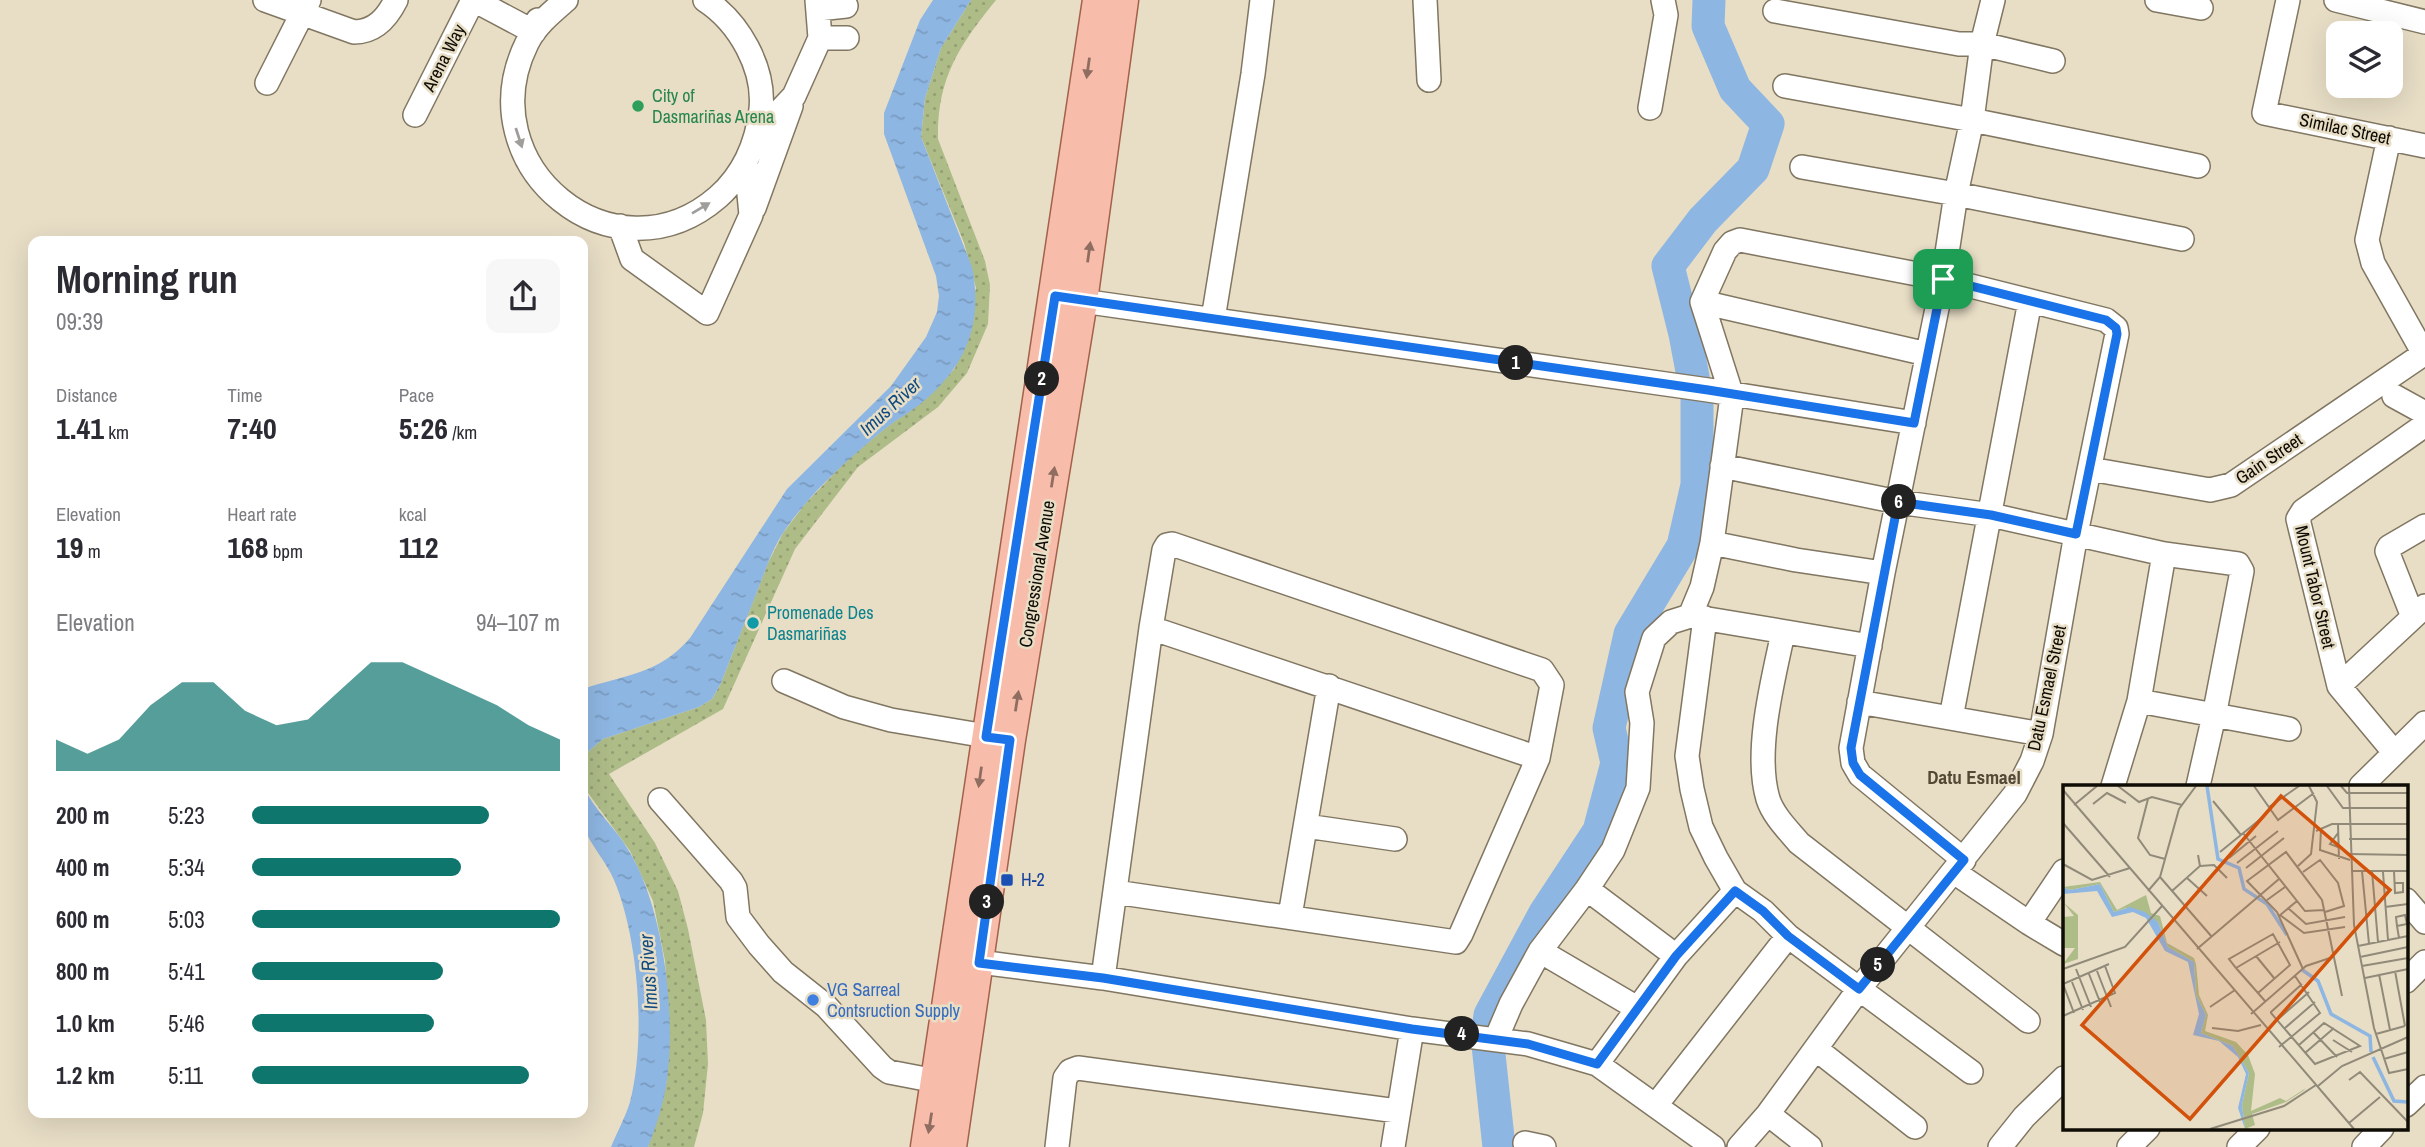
<!DOCTYPE html>
<meta charset="utf-8">
<style>
body{margin:0;font-family:"Archivo Narrow",sans-serif;background:#f7f7f7;color:#2b2b33;height:100vh;display:flex;flex-direction:column;font-size:26px;white-space:nowrap}
*{box-sizing:border-box;margin:0}
p{font-size:23px;color:#7c7c81}
.icon{flex:none;width:38px;height:38px;fill:none;stroke:currentColor;stroke-width:2;stroke-linecap:round;stroke-linejoin:round}
.map{position:relative;flex:1;overflow:hidden}
.sheet{position:absolute;left:28px;top:236px;width:560px;height:882px;display:flex;flex-direction:column;background:#fff;border-radius:14px;box-shadow:0 7px 28px #0002}
.sheet>*{flex:none}
.tools{position:absolute;left:2326px;top:21px;display:grid;gap:14px}
.tools a{display:grid;place-items:center;width:77px;height:77px;border-radius:14px;background:#fff;box-shadow:0 7px 28px #0002;font-size:35px}
.pin{position:absolute;display:grid;place-items:center;width:60px;height:60px;color:#fff;margin:-30px;border-radius:14px;box-shadow:0 4px 10px #0006}
.km{position:absolute;width:35px;height:35px;margin:-18px;border-radius:50%;background:#222;color:#fff;font-size:19px;line-height:35px;text-align:center}
.round{display:grid;place-items:center;flex:none;width:74px;height:74px;border-radius:14px;background:#f7f7f7}
.overview{display:flex;align-items:center;justify-content:space-between;height:119px;padding:0 28px}
h1{font-size:38px;font-weight:700;line-height:52px}
.stats{display:grid;grid-template-columns:repeat(3,1fr);gap:10px;height:119px;padding:7px 28px}
.stats div{display:grid;align-content:center}
.stats b{font-size:30px;font-weight:700}
.stats small{font-size:19px;font-weight:400}
.stats p{font-size:19px}
.chart{height:196px;padding:14px 28px}
.chart p{display:flex;justify-content:space-between}
.chart svg{width:100%;height:126px;margin-top:7px;fill:#0f766e;opacity:.7}
ul{padding:0 28px;list-style:none;font-size:23px}
li{display:grid;grid-template-columns:112px 84px 1fr;align-items:center;height:52px}
li i{height:18px;border-radius:9px;background:#0f766e}
.map>svg:first-child{display:block}
</style>
<div class="map">
<svg width="2425" height="1147" viewBox="0 0 2425 1147">
<defs>
<pattern id="grass-dots" width="8" height="8" patternUnits="userSpaceOnUse" patternTransform="scale(1.75)"><rect width="8" height="8" fill="#aebc88"/><path d="M2 2h.1M6 6h.1" fill="none" stroke="#94a074" stroke-width="1.8" stroke-linecap="round"/></pattern>
<pattern id="water-ripples" width="26" height="14" patternUnits="userSpaceOnUse" patternTransform="scale(1.75)"><rect width="26" height="14" fill="#8eb6e2"/><path d="M2 4q2-2 4 0t4 0M15 11q2-2 4 0t4 0" fill="none" stroke="#799bc0"/></pattern>
</defs>
<rect width="100%" height="100%" fill="#e8dec6"/>
<!-- grass -->
<path fill="url(#grass-dots)" d="M971,0h25c-37,46 -59,78 -58,139l47,122 5,24 -2,39 -21,49 -29,34 -80,60 -63,82 -72,160 -114,65 46,69 23,48 10,38 18,91 2,44 -5,49 -9,34h-46l19,-67 1,-63 -3,-56 -12,-60 -10,-22 -13,-28 -47,-65v-30l20,-17 96,-32 13,-8 9,-16 47,-120 15,-30 22,-29 43,-45 40,-33 37,-26 30,-32 21,-80 -12,-45 -43,-106 4,-39 16,-50z"/>
<!-- water -->
<path fill="url(#water-ripples)" d="M933,0h38l-30,48 -16,50 -4,39 51,130c11,55 -5,97 -47,133 -12,11 -27,18 -39,28 -37,30 -74,63 -101,102 -12,17 -19,39 -27,59 -12,31 -25,63 -37,94l-9,16 -13,8 -96,32 -20,17v-67c43,-15 75,-14 107,-51l97,-149 104,-103 35,-49 11,-25 2,-16 -3,-20 -52,-142v-21l36,-93z
M583,786c11,24 33,42 46,65 35,57 47,164 38,229 -3,22 -11,47 -19,67h-37c6,-15 14,-29 19,-45 16,-62 9,-163 -16,-222 -8,-19 -23,-34 -30,-52 -5,-11 -1,-30 -1,-42z"/>
<g fill="none" stroke-linecap="round" stroke-linejoin="round">
<!-- river -->
<path stroke="#8eb6e2" stroke-width="33" d="M1499,1147l-12,-111 3,-21 55,-102 54,-82 18,-68 -8,-35 21,-94 53,-88 14,-61v-87l-12,-64 -17,-68 35,-46 50,-51 15,-45 -33,-35 -27,-63 1,-26"/>
<defs>
<path id="minor" d="M265,0l89,32c21,0 33,-14 42,-32
M474,0l60,32 4,-12
M566,0c-15,13 -30,25 -39,43 -61,123 87,244 191,154 26,-23 39,-54 43,-88 4,-41 -22,-87 -56,-109
M1425,0l4,80
M2157,0l44,8
M2288,0l-24,113 161,33
M2336,0l89,22
M818,9l28,-3
M1775,11l184,33h23l71,17
M820,38h27
M267,83l42,-83
M1785,86l187,34 226,46
M1650,108l16,-93 -3,-15
M415,115l58,-115
M757,135l37,-39 26,-58 -3,-38
M2389,138l-22,102 6,23 51,91
M1802,167l154,27 226,45
M754,208l37,-102
M620,226l12,33 75,54 44,-98 -5,-52
M1068,299l640,91 206,33
M1702,302l225,52
M1213,319l40,-245 9,-74
M2394,396l31,17
M1722,466l176,36 93,13 173,39 74,10 4,7 -27,140 -17,75
M2090,469l120,21 21,-5 194,-132
M1712,543l84,17 87,13
M1690,616l180,30
M2413,617l-26,-66 2,-4 36,-21
M1705,618l-18,138 5,33 9,38 15,31 19,33 28,20 25,25 183,136
M1151,628l387,130
M1783,633c-10,47 -29,119 -15,166 5,16 20,31 31,44l229,178
M784,681l60,26 47,13 113,19
M2339,686l86,-80
M2139,701l150,28
M1859,702l182,32
M1951,718l79,-417
M2394,752l-55,-66 -41,-167 5,-8 122,-86
M2113,786l26,-85 25,-147
M2361,786l64,-63
M660,800l71,81 4,7 3,29 21,28 24,27 43,34 56,61 7,5 47,9
M1306,826l89,13
M1964,860l-104,-85 -7,-12 -2,-15 32,-175 60,-294 13,-85 16,-74 10,-76 11,-44
M1954,872l75,51 35,21
M1587,889l89,67
M2406,900l19,22
M1290,916l39,-230
M2029,923l35,-52
M1540,951l97,57
M964,960l139,18 309,51 116,15 69,20 116,83
M1103,978l48,-350 13,-78 3,-5 5,-1 370,126 10,15 -14,73 -77,176 -5,8 -341,-50
M2406,981l19,-19
M1496,1039l15,-35 29,-53 47,-62 26,-39 25,-62 4,-65 -5,-31 17,-54 17,-16 19,-6 12,-29 10,-44 20,-147 -30,-94 23,-51 7,-8 8,-3 203,39 163,41 10,8 1,6 -41,200 -35,200 -9,27 -17,33 -156,195 -91,125 -29,33
M1816,1049l99,78
M1597,1064l79,-108 59,-65
M1656,1105l132,-169
M2406,1105l19,-18
M1768,1114l42,33
M1525,1143l19,4
M1057,1147l8,-69 5,-7 8,-3 319,43
M1393,1147l19,-118
M2000,1147l24,-30 40,-39
M2129,1147l19,-19
M2239,1147l19,-19
M2364,1147l18,-19"/>
<path id="major" d="M926,1147l172,-1147
M951,1147l59,-407 72,-439 41,-301"/>
</defs>
<!-- minor casing -->
<use href="#minor" stroke="#807661" stroke-width="26"/>
<!-- major casing -->
<use href="#major" stroke="#a3614b" stroke-width="33"/>
<!-- minor -->
<use href="#minor" stroke="#fff" stroke-width="23"/>
<!-- major -->
<use href="#major" stroke="#f8bcaa" stroke-width="30"/>
</g>
<!-- one-way arrows -->
<defs><path id="oneway-solid" d="M-6-.8H1V-3.2L6.5 0L1 3.2V.8H-6Z" transform="scale(1.75)"/></defs>
<g fill="#8f6d60">
<use href="#oneway-solid" transform="translate(1088 68) rotate(98)"/>
<use href="#oneway-solid" transform="translate(1089 252) rotate(-82)"/>
<use href="#oneway-solid" transform="translate(1053 477) rotate(-81)"/>
<use href="#oneway-solid" transform="translate(1017 701) rotate(-81)"/>
<use href="#oneway-solid" transform="translate(980 777) rotate(98)"/>
<use href="#oneway-solid" transform="translate(930 1123) rotate(99)"/>
</g>
<g fill="#9f9e9b">
<use href="#oneway-solid" transform="translate(519 138) rotate(72)"/>
<use href="#oneway-solid" transform="translate(701 208) rotate(-31)"/>
</g>
<g fill="none" stroke-linecap="round" stroke-linejoin="round">
<defs>
<path id="route" d="M1943,279l163,41 10,8 1,6 -41,200 -85,-19 -93,-13 -47,246 2,15 7,12 104,85 -105,129 -71,-53 -25,-25 -28,-20 -59,65 -79,108 -69,-20 -116,-15 -309,-51 -124,-15 31,-223 -24,-3 69,-441 653,94 206,33z"/>
</defs>
<!-- route casing -->
<use href="#route" stroke="#fff" stroke-width="14"/>
<!-- route -->
<use href="#route" stroke="#1a73e8" stroke-width="9"/>
</g>
<!-- markers -->
<circle fill="#2e9e5b" stroke="#e8dec6" stroke-width="2.5" cx="638" cy="106" r="7"/>
<circle fill="#0f9aa8" stroke="#e8dec6" stroke-width="2.5" cx="753" cy="623" r="7"/>
<rect fill="#1a4fb4" stroke="#e8dec6" stroke-width="2.5" x="1000" y="873" width="14" height="14" rx="3.5"/>
<circle fill="#3f7fe0" stroke="#e8dec6" stroke-width="2.5" cx="813" cy="1000" r="7"/>
<g text-anchor="middle" stroke-width="5" stroke-linejoin="round" paint-order="stroke">
<!-- street labels -->
<g font-size="18" fill="#0f0c05" stroke="#e8dec6">
<text transform="translate(444 58) rotate(-63)" y="6">Arena Way</text>
<text transform="translate(2345 129) rotate(12)" y="6">Similac Street</text>
<text transform="translate(2269 459) rotate(-34)" y="6">Gain Street</text>
<text transform="translate(1037 574) rotate(-81)" y="6">Congressional Avenue</text>
<text transform="translate(2315 587) rotate(77)" y="6">Mount Tabor Street</text>
<text transform="translate(2047 688) rotate(-78)" y="6">Datu Esmael Street</text>
</g>
<!-- leisure labels -->
<g font-size="18" fill="#27864d" stroke="#e8dec6" text-anchor="start">
<text x="652" y="102">City of<tspan x="652" dy="21">Dasmariñas Arena</tspan></text>
</g>
<!-- culture labels -->
<g font-size="18" fill="#0d838f" stroke="#e8dec6" text-anchor="start">
<text x="767" y="619">Promenade Des<tspan x="767" dy="21">Dasmariñas</tspan></text>
</g>
<!-- transit labels -->
<g font-size="18" fill="#164399" stroke="#e8dec6" text-anchor="start">
<text x="1021" y="886">H-2</text>
</g>
<!-- shop labels -->
<g font-size="18" fill="#366cbe" stroke="#e8dec6" text-anchor="start">
<text x="827" y="996">VG Sarreal<tspan x="827" dy="21">Contsruction Supply</tspan></text>
</g>
<!-- water labels -->
<g font-size="19" font-style="italic" fill="#0f4a80" stroke="#e8dec6">
<text transform="translate(890 406) rotate(-43)" y="7">Imus River</text>
<text transform="translate(648 972) rotate(-94)" y="7">Imus River</text>
</g>
<!-- neighbourhood labels -->
<g font-size="19" font-weight="bold" fill="#534a36" stroke="#e8dec6">
<text x="1974" y="784">Datu Esmael</text>
</g>
</g>
<!-- overview -->
<g transform="translate(2063 785)">
<rect width="345" height="345" fill="#e8dec6"/>
<path d="M37,97l17,28 29,-15 5,18 9,3 7,27 27,15 2,6 3,31 9,20 -3,16 31,11 12,13 7,19 -4,37 29,-13 6,3 20,-13 -3,3 -17,11 -34,12 3,11 -10,4 -3,-24 7,-32 -16,-27 -32,-13 5,-18 -10,-20 -2,-33 -26,-15 -10,-25 -32,-14 -12,4 -14,-28 -30,6 -7,-3z" fill="#aebc88"/>
<path d="M0,117l15,13v44l-15,5 12,-16h-12v-31l11,-1z" fill="#aebc88"/>
<path d="M37,99l14,28 16,-5 15,5 13,10 10,25 26,15 2,33 10,20 -5,18 32,13 16,27 -7,32 3,24 -7,-21 8,-34 -8,-17 -19,-16 -26,-6 6,-21 -11,-52 -23,-11 -19,-33 -13,-6 -21,5 -15,-26 -34,3v-7l7,3z" fill="#8eb6e2"/>
<path fill="none" stroke="#8eb6e2" stroke-width="3.5" d="M144,1l11,73 21,9 5,21 23,15 20,31M238,184l17,12 13,33 39,22 1,16M310,272l21,44 14,1"/>
<path fill="none" stroke="#918a79" stroke-width="2" d="M55,1l21,16 13,-5 30,8M191,1l24,34 36,-27M264,1l16,22h65M278,1l6,7h61M286,1l5,139 20,103 15,45 19,-4M0,5l291,339M85,14l-10,39 12,17 15,4M150,16l28,34M30,19l14,-11 19,10M11,20l23,-19M206,22l30,-21M0,38l47,54M275,39l1,35M258,44l-1,21 30,10M253,46l16,-7h76M180,48l62,78 19,-1M286,54h59M275,62l-8,-3 8,-11M157,67l43,-35M286,69l59,1M166,73l27,-22M174,78l41,-32M0,79l29,16 38,-12M137,81l14,-1 13,13M235,81l13,-12 6,-52 -8,-16M183,83l38,-30M288,86h57M299,86l7,73M309,86l6,71M331,86l1,22 8,-1v-9h-8M240,87l17,-12 18,23 6,23 -19,6M320,87l5,68M97,92l52,60M124,93l20,18M85,106l12,-14 19,-68 17,-23M109,106l28,-25 -2,-11M204,115l18,-13M322,122l23,-3M225,123l18,16 39,-7M217,130l24,18 41,-6M216,131l18,-15M334,141l10,-2 -2,-9 -9,2 1,9 2,12M295,161l50,-10M134,164l82,-70M193,171l18,22M297,172l48,-10M299,181l46,-8M173,183l44,-26M0,184l62,-22 37,-41M13,184l15,38M240,184l-26,-57 -30,-31 39,-29 36,48 20,96M34,186l14,36M332,186l10,55M26,189l11,28M316,189l11,56M302,193l43,-9M9,197l11,28M195,208l32,-28 -17,-31 -44,25 7,9 29,33M147,222l25,-17M11,228l-11,-29 46,-20M188,229l55,-48 27,-9M0,231l52,-23 -10,-27M214,235l32,-28M149,243l26,3 23,-6M222,243l30,-26M250,247l24,25M313,249l29,-8M270,255l19,12M236,260l25,-22 36,23 -45,18 -44,-51v-1l31,-28M216,262l41,-34 -25,-37M242,268l29,-25M321,274l24,-7M286,295l11,-8 48,50M255,301l24,-20 66,-29M286,338l31,-26M147,344l74,-23 32,-21"/>
<path fill="#d2510b" fill-opacity="0.15" stroke="#d2510b" stroke-width="3.5" d="M218,11l109,94 -200,229 -108,-94z"/>
<rect width="345" height="345" fill="none" stroke="#0f0c05" stroke-width="3.5"/>
</g>
</svg>
<div class="tools">
<a><svg class="icon" aria-label="layers" viewBox="0 0 24 24"><path d="M12 4l9 5-9 5-9-5zM3 14l9 5 9-5"/></svg></a>
</div>
<div class="pin" style="left:1943px;top:279px;background:#1e9e55"><svg class="icon" aria-label="arrive" viewBox="0 0 24 24"><path d="M6 21V4h12l-3 4 3 4H6"/></svg></div>
<b class="km" style="left:1516px;top:363px">1</b>
<b class="km" style="left:1042px;top:379px">2</b>
<b class="km" style="left:987px;top:902px">3</b>
<b class="km" style="left:1462px;top:1034px">4</b>
<b class="km" style="left:1878px;top:965px">5</b>
<b class="km" style="left:1899px;top:502px">6</b>
<section class="sheet">
<div class="overview"><div><h1>Morning run</h1><p>09:39</p></div><a class="round"><svg class="icon" aria-label="share" viewBox="0 0 24 24"><path d="M12 15V3M7 8l5-5 5 5M5 13v7h14v-7"/></svg></a></div>
<div class="stats">
<div><p>Distance</p><b>1.41<small> km</small></b></div>
<div><p>Time</p><b>7:40</b></div>
<div><p>Pace</p><b>5:26<small> /km</small></b></div>
</div>
<div class="stats">
<div><p>Elevation</p><b>19<small> m</small></b></div>
<div><p>Heart rate</p><b>168<small> bpm</small></b></div>
<div><p>kcal</p><b>112</b></div>
</div>
<div class="chart"><p><span>Elevation</span>94–107 m</p>
<svg viewBox="0 0 160 44" preserveAspectRatio="none"><path d="M0 44V33L10 38L20 33L30 21L40 13L50 13L60 23L70 28L80 26L90 16L100 6L110 6L120 11L130 16L140 21L150 28L160 33V44z"/></svg>
</div>
<ul>
<li><b>200 m</b>5:23<i style="width:77%"></i></li>
<li><b>400 m</b>5:34<i style="width:68%"></i></li>
<li><b>600 m</b>5:03<i style="width:100%"></i></li>
<li><b>800 m</b>5:41<i style="width:62%"></i></li>
<li><b>1.0 km</b>5:46<i style="width:59%"></i></li>
<li><b>1.2 km</b>5:11<i style="width:90%"></i></li>
</ul>
</section>
</div>
